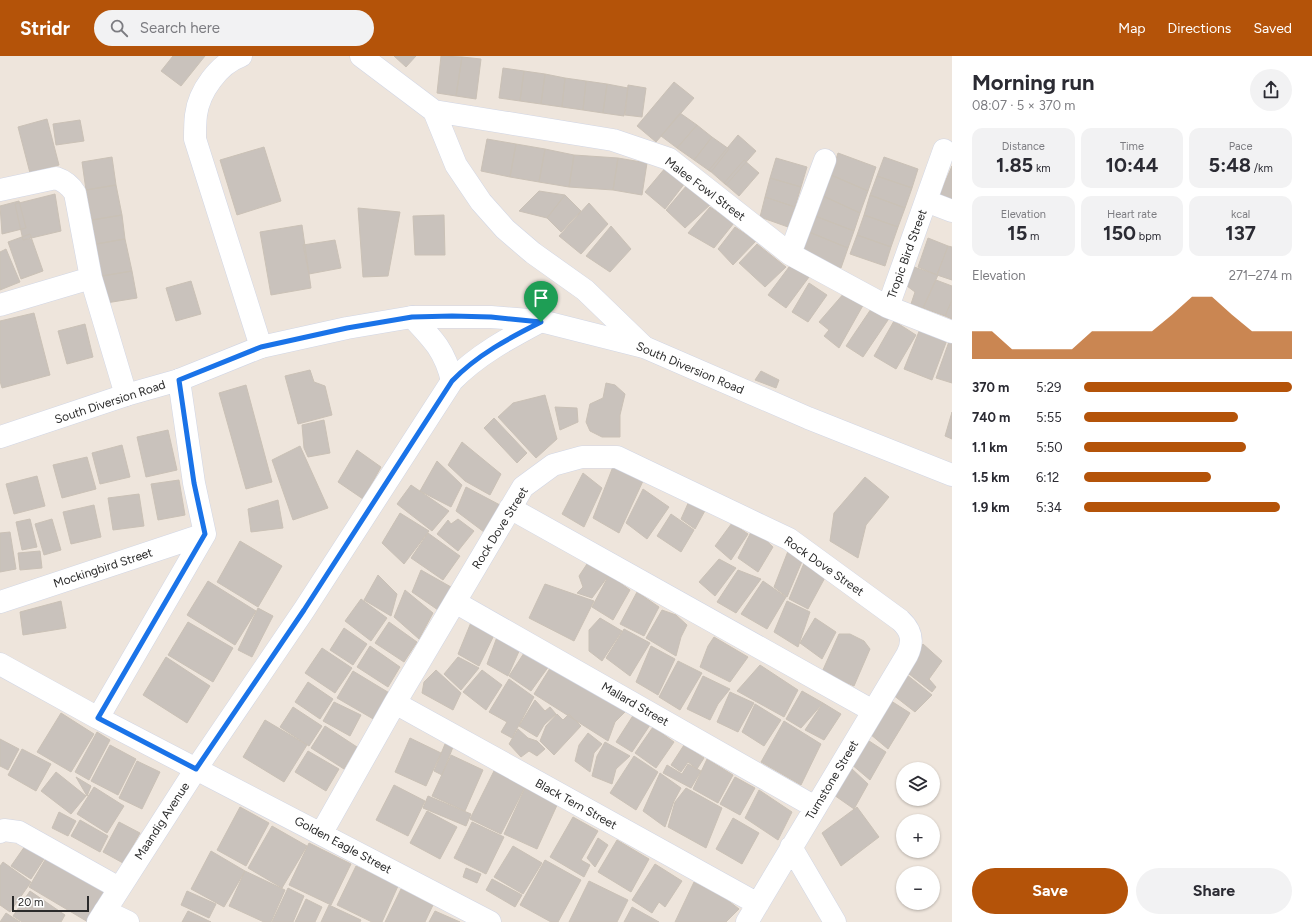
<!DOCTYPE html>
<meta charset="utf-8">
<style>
body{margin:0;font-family:Figtree,sans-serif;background:#f2f2f3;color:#2b2b33;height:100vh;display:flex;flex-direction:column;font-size:15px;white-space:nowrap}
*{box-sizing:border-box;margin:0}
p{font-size:13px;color:#7c7c81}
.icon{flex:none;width:22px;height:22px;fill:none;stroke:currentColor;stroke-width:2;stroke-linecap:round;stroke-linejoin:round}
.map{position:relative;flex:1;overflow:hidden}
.sheet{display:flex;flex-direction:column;background:#fff;width:360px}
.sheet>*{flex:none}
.controls{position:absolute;left:896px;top:706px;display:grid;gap:8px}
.controls a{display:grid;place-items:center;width:44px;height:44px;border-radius:50%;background:#fff;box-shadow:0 1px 3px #0004;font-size:20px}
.scale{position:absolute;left:12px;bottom:10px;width:77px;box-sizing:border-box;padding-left:4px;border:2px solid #2b2b2b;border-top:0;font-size:11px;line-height:14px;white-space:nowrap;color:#2b2b2b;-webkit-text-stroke:3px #fff;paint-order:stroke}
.pin{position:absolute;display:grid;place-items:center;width:34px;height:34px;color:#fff;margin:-41px -17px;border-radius:50% 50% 50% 0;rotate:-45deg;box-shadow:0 0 4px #0007}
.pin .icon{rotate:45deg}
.round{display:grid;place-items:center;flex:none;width:42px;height:42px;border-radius:21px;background:#f2f2f3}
.summary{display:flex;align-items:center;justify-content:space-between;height:68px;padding:0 20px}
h1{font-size:22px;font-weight:700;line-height:30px}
.metrics{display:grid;grid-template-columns:repeat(3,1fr);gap:6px;height:68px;padding:4px 20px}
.metrics div{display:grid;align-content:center;border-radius:10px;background:#f2f2f3;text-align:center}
.metrics b{font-size:20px;font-weight:700}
.metrics small{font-size:11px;font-weight:400}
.metrics p{font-size:11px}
.chart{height:112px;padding:8px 20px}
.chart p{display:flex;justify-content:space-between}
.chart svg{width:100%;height:72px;margin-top:4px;fill:#b45309;opacity:.7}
.primary-button{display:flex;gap:8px;margin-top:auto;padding:8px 20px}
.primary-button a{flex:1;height:46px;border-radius:24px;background:#b45309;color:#fff;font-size:16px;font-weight:700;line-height:46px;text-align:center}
.primary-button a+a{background:#f2f2f3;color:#2b2b33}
ul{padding:0 20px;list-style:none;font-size:13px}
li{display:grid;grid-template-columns:64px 48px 1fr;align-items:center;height:30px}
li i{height:10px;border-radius:5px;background:#b45309}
header{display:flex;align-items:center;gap:24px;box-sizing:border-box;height:56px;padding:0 20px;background:#b45309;color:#fff}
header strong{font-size:19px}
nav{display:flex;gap:22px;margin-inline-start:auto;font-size:14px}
.search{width:280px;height:36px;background:#f2f2f3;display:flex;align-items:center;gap:10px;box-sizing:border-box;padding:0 14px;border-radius:22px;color:#7c7c81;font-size:15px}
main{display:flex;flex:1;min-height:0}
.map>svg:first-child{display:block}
</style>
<header>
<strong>Stridr</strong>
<div class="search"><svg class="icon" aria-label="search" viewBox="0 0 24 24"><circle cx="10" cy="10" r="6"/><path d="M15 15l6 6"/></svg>Search here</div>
<nav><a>Map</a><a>Directions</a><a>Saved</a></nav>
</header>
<main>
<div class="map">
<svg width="952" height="866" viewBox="0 0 952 866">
<rect width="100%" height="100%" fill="#eee5dc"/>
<!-- building -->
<path fill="#c9c2bc" stroke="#cac1b6" d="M173,0h32l-24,30 -20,-15z
M394,0h22l-10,11z
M441,0l21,1 -6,39 -19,-3z
M462,1l19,2 -5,40 -20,-3z
M503,12l21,3 -4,30 -21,-3z
M524,15l21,3 -4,30 -21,-3z
M545,18l20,4 -3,29 -21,-3z
M565,22l21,3 -3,29 -21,-3z
M586,25l21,3 -4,29 -20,-3z
M674,26l20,16 -38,44 -19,-16z
M607,28l21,4 -4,28 -21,-3z
M628,29l18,3 -4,29 -17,-2z
M680,57l17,12 -20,23 -16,-12z
M47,63l12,46 -29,8 -12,-46z
M80,64l4,21 -28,4 -3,-21z
M697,69l15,12 -18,23 -17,-12z
M738,79l18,16 -30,34 -17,-15z
M712,81l17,12 -18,23 -17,-12z
M487,83l29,5 -6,33 -29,-6z
M516,88l29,5 -6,33 -29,-5z
M264,91l17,54 -44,14 -17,-55z
M545,93l29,6 -5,32 -30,-5z
M838,97l38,14 -8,24 -37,-16z
M574,99l44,3 -5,32 -44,-3z
M112,101l4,28 -30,5 -4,-28z
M884,101l34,12 -6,19 -35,-12z
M618,102l29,5 -5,32 -29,-5z
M776,102l31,9 -6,20 -31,-9z
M744,104l15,13 -20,23 -15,-13z
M952,110v36l-13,-6z
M666,111l19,16 -20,26 -20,-17z
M831,119l37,16 -8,22 -37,-17z
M877,120l35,12 -7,20 -35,-13z
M770,122l31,9 -6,20 -30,-10z
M116,129l6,30 -30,5 -6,-30z
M687,129l24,19 -26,24 -19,-18z
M539,135l26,4 -18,23 -28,-7z
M55,138l6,37 -38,9 -8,-36z
M565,139l16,16 -20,21 -14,-14z
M870,139l35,13 -7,19 -34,-12z
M823,140l37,17 -6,18 -39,-15z
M765,141l30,10 -7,20 -28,-10z
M19,145l7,27 -24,6 -2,-28z
M589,147l19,21 -27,30 -22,-18z
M710,151l24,16 -20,25 -26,-15z
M358,152l42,4 -12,64 -25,1z
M122,159l3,24 -29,5 -4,-24z
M444,159l1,40h-30l-2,-39z
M864,159l34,12 -7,20 -34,-12z
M815,160l39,15 -6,17 -39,-16z
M302,169l9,63 -40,7 -11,-63z
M611,170l20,23 -21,23 -24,-16z
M735,171l21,14 -23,24 -15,-16z
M809,176l39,16 -7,20 -39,-16z
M30,178l13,37 -22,8 -13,-37z
M857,179l34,12 -6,19 -35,-12z
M928,182l20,8 -11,29 -19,-8z
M125,183l7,32 -30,5 -6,-32z
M335,184l6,28 -32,6 -6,-29z
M757,188l29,23 -21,20 -26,-24z
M948,190l4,1v33l-15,-5z
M6,193l14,33 -20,8v-38z
M792,207l17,14 -23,31 -18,-13z
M914,211l24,8 -15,33 -12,-4 4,-12 -8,-6z
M132,215l5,27 -31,5 -4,-27z
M936,224l16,6v14l-7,16 -22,-8z
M191,225l10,33 -25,7 -10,-33z
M809,227l18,12 -19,27 -16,-10z
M845,236l21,8 -27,48 -15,-12 5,-6 -10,-8z
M952,244v19l-7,-3z
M873,250l17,11 -27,40 -17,-11z
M34,257l16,62 -48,13 -2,-7v-60z
M894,265l22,14 -20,34 -22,-13z
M85,268l8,33 -26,7 -9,-33z
M920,273l27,11 -15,40 -28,-11z
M951,280l1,1v46l-16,-5z
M310,314l4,12 11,4 7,29 -34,9 -13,-48z
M761,315l18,9 -3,8 -21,-8z
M606,327l9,2 10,9 -5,21v22h-18l-12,-6 -4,-9 4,-18 13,-6z
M246,329l26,97 -26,7 -27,-96z
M545,339l12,44 -21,19 -38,-41 15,-14z
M555,351l22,1 1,14 -18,8z
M952,356v27l-7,-3z
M494,362l33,35 -10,10 -33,-35z
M324,364l6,33 -22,4 -4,-9 -2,-23z
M168,374l9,40 -31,7 -9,-40z
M462,386l39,32 -11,21 -25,-14 -17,-16z
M122,389l8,32 -30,7 -8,-31z
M300,390l28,62 -35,12 -21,-60z
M357,394l24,17 -18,32 -25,-17z
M87,401l9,32 -34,9 -9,-33z
M437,405l25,24 -11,22 -31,-16z
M614,408l29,17 -24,52 -26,-15z
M583,417l19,15 -18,39 -22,-13z
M37,420l8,30 -31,8 -8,-30z
M865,421l24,20 -23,28 -8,33 -28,-17 4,-28z
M179,424l6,35 -27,5 -7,-36z
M411,429l38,26 -17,20 -35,-27z
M466,431l34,18 -16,27 -28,-21z
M643,433l26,18 -22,32 -21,-16z
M139,438l5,32 -31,4 -5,-32z
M690,443l17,8 -12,22 -14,-10z
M278,444l5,28 -32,4 -3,-23z
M94,449l7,32 -30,7 -8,-32z
M400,457l29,18 -25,33 -22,-21z
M671,458l23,16 -13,22 -24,-16z
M30,463l7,28 -15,3 -6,-28z
M52,463l9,31 -17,5 -9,-31z
M458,463l16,12 -16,20 -21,-17 11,-14 3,4z
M732,467l16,11 -17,26 -16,-14z
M753,472l20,19 -15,25 -20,-14z
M10,476l6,37 -16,3v-39z
M428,477l32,23 -17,24 -32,-22z
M240,485l42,25 -24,41 -41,-25z
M790,490l13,13 -16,38 -13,-10z
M40,495l2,17 -22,2 -2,-17z
M807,500l21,16 -20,37 -19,-10z
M719,503l17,9 -21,28 -16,-14z
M589,505l20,14 -17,23 -15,-5 6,-6 -4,-11z
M421,514l30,17 -13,23 -26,-18z
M738,514l23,9 -25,34 -19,-11z
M378,519l19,19 -6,22 -27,-16z
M609,519l21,15 -17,30 -21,-13z
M208,525l48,30 -21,34 -48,-30z
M763,525l23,16 -19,32 -26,-15z
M545,528l49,17 -20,40 -45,-23z
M405,534l28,23 -14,26 -25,-22z
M637,536l22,15 -15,29 -24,-12z
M361,543l26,19 -16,23 -26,-20z
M61,545l5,27 -43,7 -3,-23z
M787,545l23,11 -12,35 -24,-15z
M258,552l15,8 -21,41 -14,-7z
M662,554l14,5 11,10 -6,12 -5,19 -30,-18z
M600,562l22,13 -20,30 -13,-10v-21z
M815,562l21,14 -14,27 -22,-16z
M472,564l24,11 -17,35 -21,-12z
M188,566l45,26 -20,34 -45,-27z
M389,566l28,20 -13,20 -29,-19z
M344,572l23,16 -14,21 -23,-15z
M624,573l26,14 -20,33 -24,-18z
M839,578h11l14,7 6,8 -16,37 -32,-14z
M497,581l23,12 -12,27 -21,-12z
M714,581l34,20 -18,25 -30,-15 8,-21z
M923,588l19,17 -13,18 7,8 -4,5 -28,-22z
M370,590l30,21 -12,20 -31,-20z
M651,590l24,13 -17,36 -22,-13z
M322,592l30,20 -17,25 -30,-20z
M526,594l23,16 -18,25 -22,-15z
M166,601l44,29 -23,37 -44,-28z
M458,601l21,11 -18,22 -17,-16z
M678,605l24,12 -22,37 -21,-13z
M552,609l74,46 -11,11 -7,19 -74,-47z
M760,609l38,25 -14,27 -47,-26z
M436,614l25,23 -8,17 -31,-17 2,-11z
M482,614l20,15 -16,25 -23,-18z
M353,615l38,23 -16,26 -38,-22z
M902,615l30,24 -17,17 -27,-21z
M703,620l27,13 -12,15 -8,16 -23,-11z
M509,623l25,18 -22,41 -11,-6 6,-10 -18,-10z
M308,626l25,17 -13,20 -25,-17z
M802,635l21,12 -22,25 -15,-9z
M730,636l24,11 -16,29 -21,-10z
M888,643l22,14 -22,36 -18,-15z
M535,644l10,11 5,-4 6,7 -12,11 -7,12 -18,-11z
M334,646l27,13 -11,21 -27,-15z
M823,647l18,11 -17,26 -19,-10z
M755,648l26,16 -17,26 -22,-14z
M293,651l29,19 -13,20 -29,-19z
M61,657l33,21 -23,38 -34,-20z
M557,658l6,6 6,-6 12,12 -27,29 -14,-14 6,-15z
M634,658l16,11 -18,27 -16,-10z
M265,664l42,25 -23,37 -41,-25z
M784,665l37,23 -20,41 -40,-23z
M325,670l32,21 -13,22 -33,-21z
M653,671l21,15 -18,26 -21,-15z
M518,673l10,9 9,3 8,8 -8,7 -8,-5 -8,6 -12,-13z
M97,676l13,8 -21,40 -14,-8z
M588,677l14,11 -8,9 -4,19 -15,-11 4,-16z
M410,682l31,15 -15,33 -31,-14z
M0,683l19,10 -11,21 -8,-4z
M866,683l20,13 -16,28 -19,-16z
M605,686l25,14 -14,13 -4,15 -20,-8 5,-20z
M445,688l8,3 -11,28 -8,-4z
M110,689l26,14 -18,36 -27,-14z
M684,689l20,13 -7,11 -9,-7 -7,10 -10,-7z
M22,693l29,15 -15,27 -28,-16z
M308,695l31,18 -13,22 -31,-19z
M451,699l32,15 -18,41 -33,-15z
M634,700l24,16 -22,38 -26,-17z
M707,703l26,16 -15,28 -25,-14z
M137,705l23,11 -18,37 -23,-11z
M688,708l13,7 -10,17 -28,-15 4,-8 15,9z
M851,712l17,16 -14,25 -20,-14z
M495,713l31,16 -25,49 -31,-15z
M56,716l30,24 -15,18 -30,-23z
M660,717l21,15 -7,13 -9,26 -22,-16z
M76,721l15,9 -4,10z
M735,721l20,11 -15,27 -20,-11z
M394,729l31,16 -17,35 -32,-16z
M94,731l30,19 -17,27 -30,-19z
M525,732l33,15 -21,46 -33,-15z
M686,732l36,20 -16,40 -38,-21 7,-25z
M759,734l33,22 -14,28 -33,-22z
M428,740l43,18 -5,12 -43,-18z
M240,751l29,16 -23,43 -29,-16z
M857,751l22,30 -38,29 -19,-33z
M427,755l30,16 -17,32 -30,-16z
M59,756l17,9 -8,15 -16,-8z
M573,761l25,14 -17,29 9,5 -6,12 -34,-20z
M733,762l26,15 -17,31 -26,-15z
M80,764l28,16 -8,16 -29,-16z
M119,766l21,11 -17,30 -20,-11z
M472,766l32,15 -18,37 -32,-16z
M272,770l35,20 -25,42 -34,-20z
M598,782l10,7 -13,22 -8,-9z
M617,784l32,19 -18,33 -33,-20z
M309,787l42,21 -20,41 -42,-20z
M25,790l19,13 -13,20 -20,-13z
M513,790l29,17 -19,31 -29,-17z
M211,795l34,20 -21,36 -33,-18z
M48,799l60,35 -20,32 -59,-35z
M545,804l36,20 -23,42h-7l-31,-17z
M3,806l28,20 -21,30 -10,-7v-39z
M655,808l27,17 -17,26 -6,-5 -7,11 -20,-13z
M356,810l42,20 -16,36h-10l-35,-17z
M466,812l15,6 -4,9 -14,-6z
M245,815l40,19 -14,32h-7l-35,-16z
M492,823l30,16 -7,12 -29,-17z
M589,825l39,19 -11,22h-48z
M694,826l32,17 13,10 -13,13h-51z
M288,832l16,8 -11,26h-21z
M401,833l32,16 -8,17h-40z
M30,835l35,24 -4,7h-39l-9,-6z
M187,835l29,13 -7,14 -28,-13z
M306,843l16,8 -7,15h-20z
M329,849l32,15 -1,2h-39z
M632,851l27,15h-35z
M188,855l23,11h-29z
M435,855l25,11h-31z
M6,857l14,9h-20z"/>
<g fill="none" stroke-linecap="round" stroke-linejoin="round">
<defs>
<path id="minor" d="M241,0c-22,8 -42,35 -45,59 -1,8 -1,16 -1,24l66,208
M361,0l73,55 179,29 56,19 121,95 98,53 64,25
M434,55l22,54 25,37 24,27 28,24 52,37 59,57
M0,134l56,-12c9,3 14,7 19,15l16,85 35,117
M926,145l26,10
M790,198l35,-94
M0,249l91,-27
M888,251l56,-157
M510,452l363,203
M0,546l205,-68
M455,546l360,205
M0,608l98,54 392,204
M395,647l363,201
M98,662l107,-184 -11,-51 -15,-103
M0,776l4,-2 15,2 100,56
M321,778l74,-131 128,-216 30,-22 29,-8h35l172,82 111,81c12,11 14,21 7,35l-160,267
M791,791l44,75
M105,855l23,11"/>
<path id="tertiary" d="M412,261c21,22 33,34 40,64
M98,866l98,-153 108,-159 148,-229c25,-26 57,-43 89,-60"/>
<path id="secondary" d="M0,381l126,-42 53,-15 82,-33 86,-19 65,-11h79l50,4 103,26 164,71 144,57"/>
</defs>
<!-- minor casing -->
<use href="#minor" stroke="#d1d6e5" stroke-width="23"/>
<!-- tertiary casing -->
<use href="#tertiary" stroke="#d1d6e5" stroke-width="23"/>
<!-- secondary casing -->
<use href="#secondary" stroke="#d1d6e5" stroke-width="23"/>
<!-- minor -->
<use href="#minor" stroke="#fff" stroke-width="22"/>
<!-- tertiary -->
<use href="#tertiary" stroke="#fff" stroke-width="22"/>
<!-- secondary -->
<use href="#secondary" stroke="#fff" stroke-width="22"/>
</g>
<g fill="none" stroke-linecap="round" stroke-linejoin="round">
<defs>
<path id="route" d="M452,260l39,1 50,5c-32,16 -64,33 -89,59l-148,229 -108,159 -98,-51 107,-184 -11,-51 -15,-103 82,-33 86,-19 65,-11z"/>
</defs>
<!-- route casing -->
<use href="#route" stroke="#fff" stroke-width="8"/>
<!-- route -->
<use href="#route" stroke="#1a73e8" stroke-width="5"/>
</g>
<g text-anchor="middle" stroke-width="4" stroke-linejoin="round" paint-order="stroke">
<!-- street labels -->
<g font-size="12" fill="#2b2b2b" stroke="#fff">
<text transform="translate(705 133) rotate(37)" y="4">Malee Fowl Street</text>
<text transform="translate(907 198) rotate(-70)" y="4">Tropic Bird Street</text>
<text transform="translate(690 312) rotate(23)" y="4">South Diversion Road</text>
<text transform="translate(110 346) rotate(-18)" y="4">South Diversion Road</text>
<text transform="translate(500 472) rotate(-58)" y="4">Rock Dove Street</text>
<text transform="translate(824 510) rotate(35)" y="4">Rock Dove Street</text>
<text transform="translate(103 512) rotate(-18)" y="4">Mockingbird Street</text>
<text transform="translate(635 648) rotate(30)" y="4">Mallard Street</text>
<text transform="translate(832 724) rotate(-59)" y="4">Turnstone Street</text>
<text transform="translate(576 748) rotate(29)" y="4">Black Tern Street</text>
<text transform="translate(162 765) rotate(-57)" y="4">Maandig Avenue</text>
<text transform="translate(343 789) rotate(28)" y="4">Golden Eagle Street</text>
</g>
</g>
</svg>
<div class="controls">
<a><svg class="icon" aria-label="layers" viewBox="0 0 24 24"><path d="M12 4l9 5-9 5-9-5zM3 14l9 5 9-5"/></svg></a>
<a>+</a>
<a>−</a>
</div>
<div class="scale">20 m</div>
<div class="pin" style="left:541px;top:266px;background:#1e9e55"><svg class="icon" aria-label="arrive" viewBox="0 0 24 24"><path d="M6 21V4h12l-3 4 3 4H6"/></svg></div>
</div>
<section class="sheet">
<div class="summary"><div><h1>Morning run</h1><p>08:07 · 5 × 370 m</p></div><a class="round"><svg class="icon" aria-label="share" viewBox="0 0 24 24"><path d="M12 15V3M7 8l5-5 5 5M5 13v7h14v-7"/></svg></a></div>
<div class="metrics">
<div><p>Distance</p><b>1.85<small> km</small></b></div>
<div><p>Time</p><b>10:44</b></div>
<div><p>Pace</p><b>5:48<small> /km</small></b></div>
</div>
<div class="metrics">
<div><p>Elevation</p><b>15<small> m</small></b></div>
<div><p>Heart rate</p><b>150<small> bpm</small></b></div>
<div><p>kcal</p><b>137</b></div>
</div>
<div class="chart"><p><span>Elevation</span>271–274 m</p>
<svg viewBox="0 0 160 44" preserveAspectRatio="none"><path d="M0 44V27L10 27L20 38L30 38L40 38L50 38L60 27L70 27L80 27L90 27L100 17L110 6L120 6L130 17L140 27L150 27L160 27V44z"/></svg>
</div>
<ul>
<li><b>370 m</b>5:29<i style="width:100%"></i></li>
<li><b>740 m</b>5:55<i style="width:74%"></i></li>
<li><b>1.1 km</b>5:50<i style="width:78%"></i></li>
<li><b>1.5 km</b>6:12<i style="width:61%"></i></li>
<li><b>1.9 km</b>5:34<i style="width:94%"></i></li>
</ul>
<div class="primary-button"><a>Save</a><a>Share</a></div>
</section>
</main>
